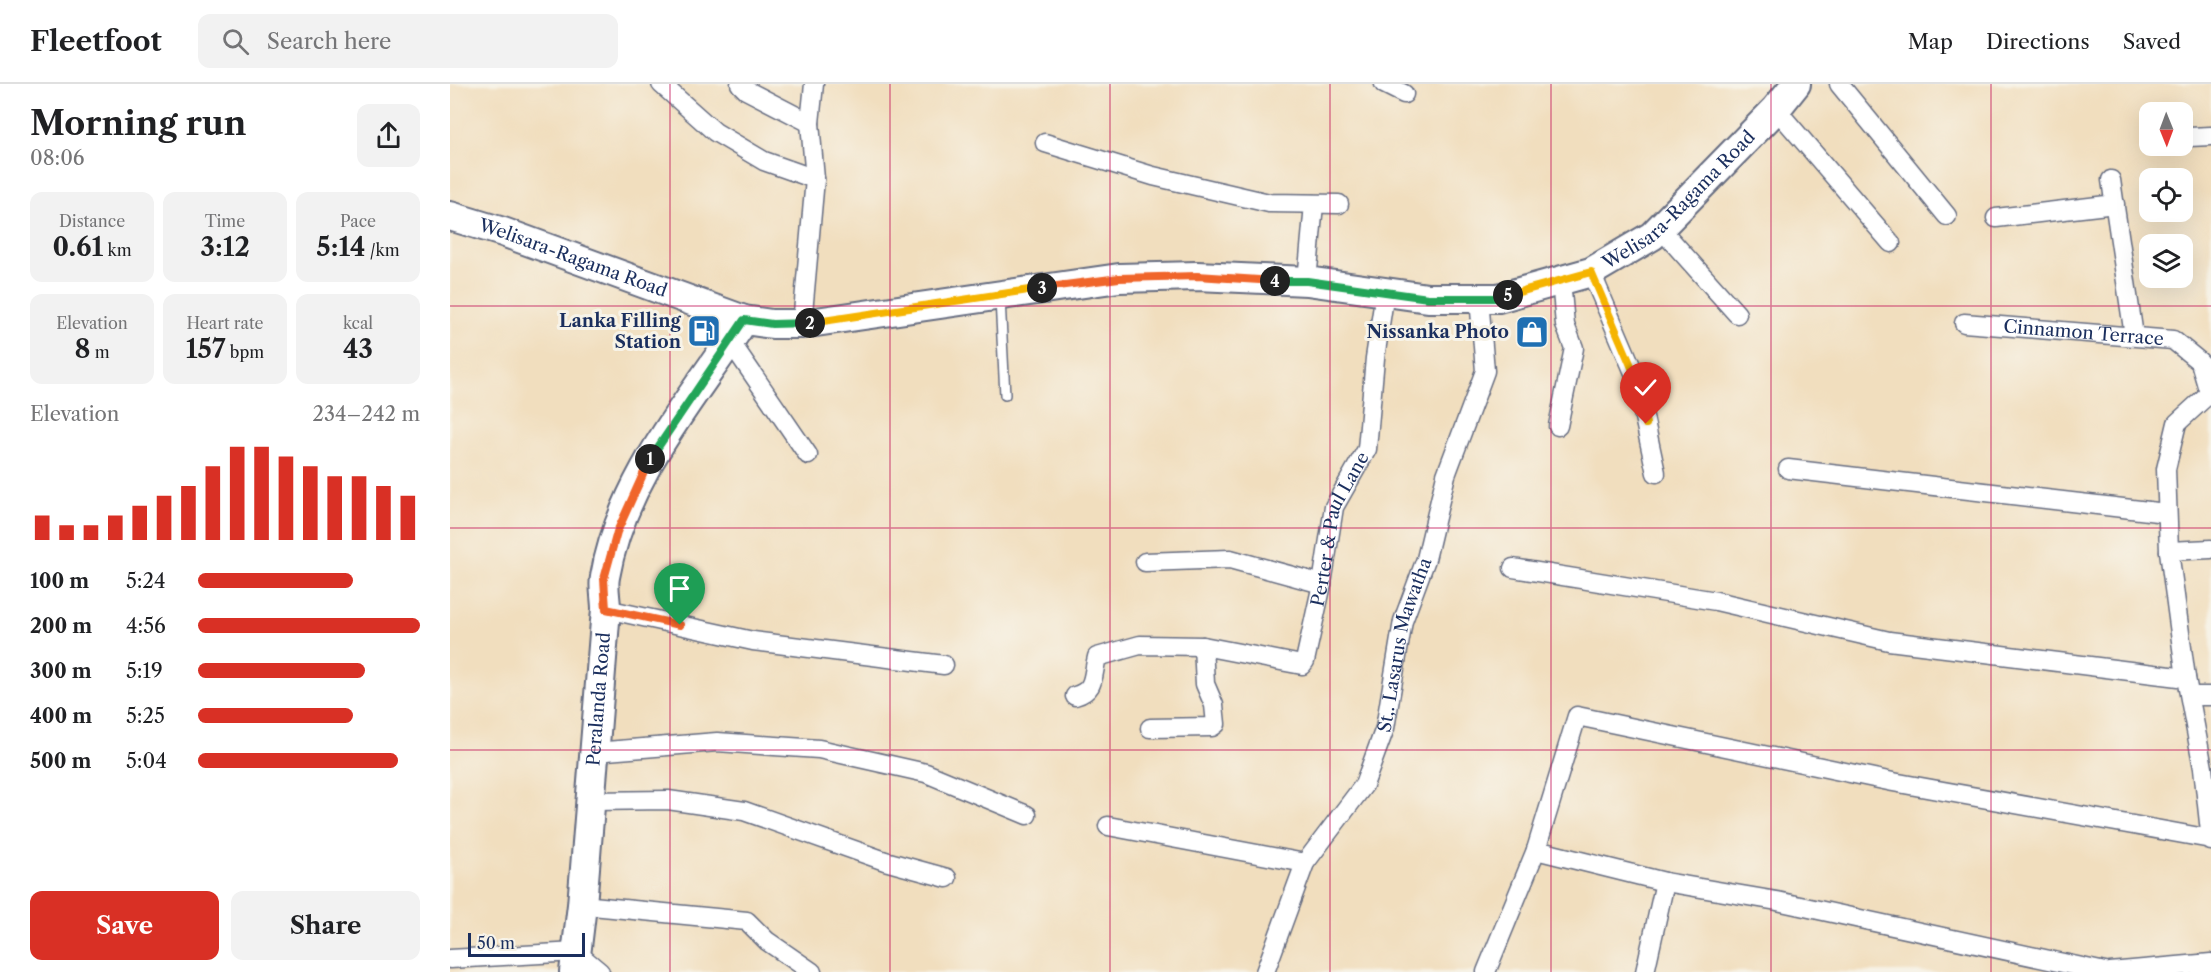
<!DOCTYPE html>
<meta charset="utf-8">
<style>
body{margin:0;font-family:"Libre Caslon Text",serif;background:#f2f2f2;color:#202124;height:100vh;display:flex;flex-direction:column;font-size:22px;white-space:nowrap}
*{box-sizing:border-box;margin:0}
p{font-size:20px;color:#757577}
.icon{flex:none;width:33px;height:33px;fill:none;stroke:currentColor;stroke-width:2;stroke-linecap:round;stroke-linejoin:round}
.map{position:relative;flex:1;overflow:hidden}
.drawer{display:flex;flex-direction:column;background:#fff;width:450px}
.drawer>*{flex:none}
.needle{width:39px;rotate:179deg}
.buttons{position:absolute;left:1689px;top:18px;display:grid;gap:12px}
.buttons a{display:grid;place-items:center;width:54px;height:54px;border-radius:12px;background:#fff;box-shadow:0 6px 24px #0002;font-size:30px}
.scale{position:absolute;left:18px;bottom:15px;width:117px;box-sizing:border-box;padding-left:6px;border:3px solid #1b2f5e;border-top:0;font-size:16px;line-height:21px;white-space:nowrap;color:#1b2f5e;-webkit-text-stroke:4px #f7f3e8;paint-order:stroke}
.pin{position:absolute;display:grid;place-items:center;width:51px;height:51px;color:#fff;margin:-62px -26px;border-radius:50% 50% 50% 0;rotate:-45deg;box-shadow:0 0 6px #0007}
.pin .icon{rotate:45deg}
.km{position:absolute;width:30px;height:30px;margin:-15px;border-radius:50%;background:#222;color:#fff;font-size:16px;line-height:30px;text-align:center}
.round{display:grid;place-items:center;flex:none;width:63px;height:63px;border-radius:12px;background:#f2f2f2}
.overview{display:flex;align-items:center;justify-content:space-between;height:102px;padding:0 30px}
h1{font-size:33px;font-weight:800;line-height:45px}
.metrics{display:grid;grid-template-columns:repeat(3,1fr);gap:9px;height:102px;padding:6px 30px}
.metrics div{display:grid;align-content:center;border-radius:12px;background:#f2f2f2;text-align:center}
.metrics b{font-size:26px;font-weight:800}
.metrics small{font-size:16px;font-weight:400}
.metrics p{font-size:16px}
.chart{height:168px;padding:12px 30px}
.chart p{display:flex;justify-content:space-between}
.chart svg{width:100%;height:108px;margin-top:6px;stroke:#d93025;stroke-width:6}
.cta{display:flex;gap:12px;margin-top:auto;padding:12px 30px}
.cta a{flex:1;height:69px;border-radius:12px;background:#d93025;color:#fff;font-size:24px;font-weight:800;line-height:69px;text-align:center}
.cta a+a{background:#f2f2f2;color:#202124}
ul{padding:0 30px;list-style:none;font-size:20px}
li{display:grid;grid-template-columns:96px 72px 1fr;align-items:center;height:45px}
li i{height:15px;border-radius:8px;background:#d93025}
header{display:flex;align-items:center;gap:36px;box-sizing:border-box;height:84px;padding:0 30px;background:#fff;border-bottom:2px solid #e0e0e0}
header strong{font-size:28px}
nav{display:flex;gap:33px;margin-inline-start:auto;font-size:21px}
.search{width:420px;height:54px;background:#f2f2f2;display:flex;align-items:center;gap:15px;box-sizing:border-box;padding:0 21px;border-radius:12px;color:#757577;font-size:22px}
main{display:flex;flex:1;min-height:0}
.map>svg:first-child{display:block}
</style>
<header>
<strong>Fleetfoot</strong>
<div class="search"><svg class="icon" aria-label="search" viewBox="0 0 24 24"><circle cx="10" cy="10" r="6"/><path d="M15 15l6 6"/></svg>Search here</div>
<nav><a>Map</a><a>Directions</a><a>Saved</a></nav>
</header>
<main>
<section class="drawer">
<div class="overview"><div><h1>Morning run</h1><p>08:06</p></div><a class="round"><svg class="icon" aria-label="share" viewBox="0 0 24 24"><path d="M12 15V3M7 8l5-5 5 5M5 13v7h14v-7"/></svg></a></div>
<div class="metrics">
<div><p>Distance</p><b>0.61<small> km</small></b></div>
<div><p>Time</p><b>3:12</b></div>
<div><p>Pace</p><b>5:14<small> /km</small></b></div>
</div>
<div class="metrics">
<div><p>Elevation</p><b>8<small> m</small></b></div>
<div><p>Heart rate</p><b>157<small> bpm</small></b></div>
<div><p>kcal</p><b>43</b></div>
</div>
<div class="chart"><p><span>Elevation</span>234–242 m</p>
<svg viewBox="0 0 160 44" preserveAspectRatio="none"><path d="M5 44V34M15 44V38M25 44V38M35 44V34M45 44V30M55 44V26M65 44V22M75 44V14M85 44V6M95 44V6M105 44V10M115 44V14M125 44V18M135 44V18M145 44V22M155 44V26"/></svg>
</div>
<ul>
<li><b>100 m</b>5:24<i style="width:70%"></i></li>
<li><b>200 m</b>4:56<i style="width:100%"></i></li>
<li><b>300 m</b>5:19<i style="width:75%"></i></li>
<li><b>400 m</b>5:25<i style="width:70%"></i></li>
<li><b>500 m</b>5:04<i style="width:90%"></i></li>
</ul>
<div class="cta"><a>Save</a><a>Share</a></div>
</section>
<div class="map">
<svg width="1761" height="888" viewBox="0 0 1761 888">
<rect width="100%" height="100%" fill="#f7f3e8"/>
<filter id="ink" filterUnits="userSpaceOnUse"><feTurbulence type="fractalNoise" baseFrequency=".0167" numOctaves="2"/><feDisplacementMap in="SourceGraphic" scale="12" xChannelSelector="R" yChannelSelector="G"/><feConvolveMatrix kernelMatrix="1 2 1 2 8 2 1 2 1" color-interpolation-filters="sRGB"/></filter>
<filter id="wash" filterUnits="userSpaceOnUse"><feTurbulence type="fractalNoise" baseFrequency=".008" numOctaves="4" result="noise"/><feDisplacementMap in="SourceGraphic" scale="24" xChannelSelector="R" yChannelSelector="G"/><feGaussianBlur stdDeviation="1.35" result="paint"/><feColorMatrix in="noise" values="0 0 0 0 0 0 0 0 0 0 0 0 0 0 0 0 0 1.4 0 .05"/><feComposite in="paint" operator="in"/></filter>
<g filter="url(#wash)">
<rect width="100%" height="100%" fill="#f1debe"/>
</g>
<g filter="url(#ink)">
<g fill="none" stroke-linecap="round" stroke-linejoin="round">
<defs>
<path id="lane" d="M550,215l5,96"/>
<g id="street">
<path d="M211,0l54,48 49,29 51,18"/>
<path d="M290,0l6,6 64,33"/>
<path d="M934,0l20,10"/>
<path d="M1389,0l108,132"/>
<path d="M1326,25l115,134"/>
<path d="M1739,53l22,-1"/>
<path d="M595,59l108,33 116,27 70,1"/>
<path d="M1661,96l23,156"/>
<path d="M1546,134l119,-14"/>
<path d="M1210,144l77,86"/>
<path d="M1141,188l44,103 21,98"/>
<path d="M857,197l7,-77"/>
<path id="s1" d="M1514,239l209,17 27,22 9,31"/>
<path d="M352,240l13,-145 -5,-56 4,-39"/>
<path d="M280,257l78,114"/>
<path d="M1761,308l-34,31 -11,46 3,82 17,127 17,90 8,73"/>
<path d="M1108,342l16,-78 -9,-23 -4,-45"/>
<path d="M1338,385l378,44"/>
<path d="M1719,467l42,-2"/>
<path d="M695,478l85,-3 92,25"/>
<path d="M1063,484l203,33 173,40 297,37"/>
<path d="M156,525l147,32 191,24"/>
<path id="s2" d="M625,612c21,-6 17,-20 22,-39l43,-12 63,1 99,19 3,-4 17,-77 12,-77 33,-58 8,-91 10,-66"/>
<path d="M1740,612h21"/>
<path d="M700,644l62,-1 4,-3 -2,-19 -9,-21 -2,-38"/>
<path d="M144,668l123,-10 102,7 107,24 101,42"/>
<path d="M141,717l77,-1 76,11 141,50 62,17"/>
<path d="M658,742l197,37"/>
<path d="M1086,766l129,32 112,19 328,71"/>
<path d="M132,821l165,16 20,20 45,31"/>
<path d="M0,875l126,-7 24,20"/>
<path id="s3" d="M815,888l40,-109 59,-78 21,-57 18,-107 23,-62 20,-84 39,-104 -6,-73"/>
<path d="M1036,888l50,-122 41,-134 316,66 318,57"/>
<path d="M1195,888l20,-90"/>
<path d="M1660,888l101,-9"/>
</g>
<g id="primary">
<path id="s4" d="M0,132l53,16 241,88 28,4h30l317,-46 78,-2 110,5 121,17h70l93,-26 61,-36 124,-127 20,-25"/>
<path id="s5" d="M124,888l8,-67 24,-296c0,-10 -3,-22 -1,-32 17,-99 86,-176 139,-257"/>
</g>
</defs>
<!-- lane casing -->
<use href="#lane" stroke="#666c80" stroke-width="12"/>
<!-- street casing -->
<use href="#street" stroke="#666c80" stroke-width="21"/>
<!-- primary casing -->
<use href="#primary" stroke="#666c80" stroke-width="32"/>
<!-- lane -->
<use href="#lane" stroke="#fff" stroke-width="9"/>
<!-- street -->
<use href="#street" stroke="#fff" stroke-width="18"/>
<!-- primary -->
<use href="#primary" stroke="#fff" stroke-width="28"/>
</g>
</g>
<g fill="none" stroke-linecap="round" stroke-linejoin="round" filter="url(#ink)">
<defs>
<path id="split-1" d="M200,375l-33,73 -13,47 2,30 74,16"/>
<path id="split-2" d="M200,375l94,-139 28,4 38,-1"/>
<path id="split-3" d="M360,239l232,-35"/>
<path id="split-4" d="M592,204l77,-10 78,-2 78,5"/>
<path id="split-5" d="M825,197h32l121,17h70l10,-3"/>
<path id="split-6" d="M1058,211l83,-23 44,103 11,49"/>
</defs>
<!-- split-1 casing -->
<use href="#split-1" stroke="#fff" stroke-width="12"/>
<!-- split-2 casing -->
<use href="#split-2" stroke="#fff" stroke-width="12"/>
<!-- split-3 casing -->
<use href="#split-3" stroke="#fff" stroke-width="12"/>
<!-- split-4 casing -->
<use href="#split-4" stroke="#fff" stroke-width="12"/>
<!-- split-5 casing -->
<use href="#split-5" stroke="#fff" stroke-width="12"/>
<!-- split-6 casing -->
<use href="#split-6" stroke="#fff" stroke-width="12"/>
<!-- split-1 -->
<use href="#split-1" stroke="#f0652b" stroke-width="8"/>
<!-- split-2 -->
<use href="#split-2" stroke="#22a559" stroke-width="8"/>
<!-- split-3 -->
<use href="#split-3" stroke="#f5b400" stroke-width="8"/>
<!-- split-4 -->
<use href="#split-4" stroke="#f0652b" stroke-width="8"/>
<!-- split-5 -->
<use href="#split-5" stroke="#22a559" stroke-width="8"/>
<!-- split-6 -->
<use href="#split-6" stroke="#f5b400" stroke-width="8"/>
</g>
<!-- grid -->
<path fill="none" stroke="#c2185b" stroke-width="1.5" stroke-opacity="0.55" d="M220,0v888M440,0v888M660,0v888M880,0v888M1101,0v888M1321,0v888M1541,0v888M0,222h1761M0,444h1761M0,666h1761"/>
<!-- icons -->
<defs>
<symbol id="fuel-square" viewBox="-11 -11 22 22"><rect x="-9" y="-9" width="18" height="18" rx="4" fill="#1f6fb2" stroke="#f7f3e8"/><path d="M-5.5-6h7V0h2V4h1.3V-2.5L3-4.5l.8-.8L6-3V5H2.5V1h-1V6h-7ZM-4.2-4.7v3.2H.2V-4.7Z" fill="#fff"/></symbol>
<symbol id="shop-square" viewBox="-11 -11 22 22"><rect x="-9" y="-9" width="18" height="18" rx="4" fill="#1f6fb2" stroke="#f7f3e8"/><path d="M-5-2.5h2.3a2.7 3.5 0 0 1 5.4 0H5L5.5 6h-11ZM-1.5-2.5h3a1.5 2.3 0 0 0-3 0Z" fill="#fff"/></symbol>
</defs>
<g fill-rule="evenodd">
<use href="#fuel-square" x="235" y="228" width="38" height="38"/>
<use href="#shop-square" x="1063" y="229" width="38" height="38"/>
</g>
<g text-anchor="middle" stroke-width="6" stroke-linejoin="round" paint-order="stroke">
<!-- street labels -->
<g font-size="18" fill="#1b2f5e" stroke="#f7f3e8">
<text dy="6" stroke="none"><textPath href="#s4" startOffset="1282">Welisara-Ragama Road</textPath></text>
<text dy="6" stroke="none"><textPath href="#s4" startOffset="130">Welisara-Ragama Road</textPath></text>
<text dy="6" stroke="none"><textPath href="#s1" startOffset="120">Cinnamon Terrace</textPath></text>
<text dy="6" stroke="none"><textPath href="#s2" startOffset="399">Perter &amp; Paul Lane</textPath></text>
<text dy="6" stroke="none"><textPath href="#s3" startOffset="360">St,. Lasarus Mawatha</textPath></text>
<text dy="6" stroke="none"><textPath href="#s5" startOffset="274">Peralanda Road</textPath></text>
</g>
<!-- poi labels -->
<g font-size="18" font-weight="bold" fill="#1b2f5e" stroke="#f7f3e8" text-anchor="end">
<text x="231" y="243">Lanka Filling<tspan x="231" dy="21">Station</tspan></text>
<text x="1059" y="254">Nissanka Photo</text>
</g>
</g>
</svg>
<div class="buttons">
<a><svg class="needle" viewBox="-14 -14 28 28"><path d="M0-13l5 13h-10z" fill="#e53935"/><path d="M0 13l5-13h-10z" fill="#757577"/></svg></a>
<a><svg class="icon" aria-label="locate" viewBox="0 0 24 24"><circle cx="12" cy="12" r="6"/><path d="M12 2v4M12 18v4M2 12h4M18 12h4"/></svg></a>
<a><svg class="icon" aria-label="layers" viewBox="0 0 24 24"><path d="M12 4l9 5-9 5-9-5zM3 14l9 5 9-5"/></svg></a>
</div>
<div class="scale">50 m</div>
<div class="pin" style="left:230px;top:541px;background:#1e9e55"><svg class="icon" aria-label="arrive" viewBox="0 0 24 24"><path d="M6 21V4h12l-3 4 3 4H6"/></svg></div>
<div class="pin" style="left:1196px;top:340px;background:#d93025"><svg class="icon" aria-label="check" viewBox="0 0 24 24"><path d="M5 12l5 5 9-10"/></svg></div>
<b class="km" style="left:200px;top:375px">1</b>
<b class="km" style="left:360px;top:239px">2</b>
<b class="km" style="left:592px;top:204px">3</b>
<b class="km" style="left:825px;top:197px">4</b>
<b class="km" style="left:1058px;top:211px">5</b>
</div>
</main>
